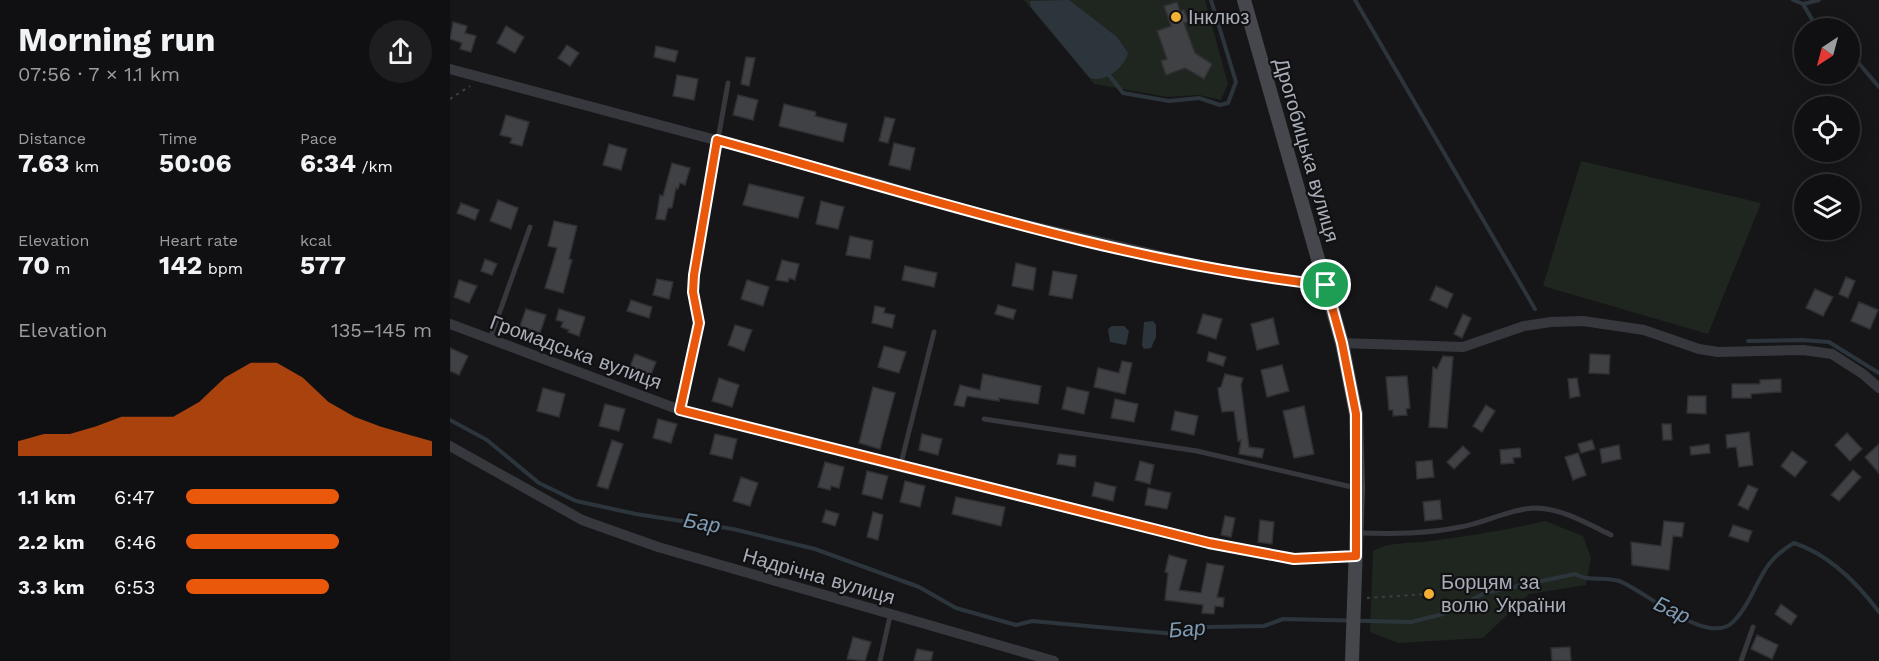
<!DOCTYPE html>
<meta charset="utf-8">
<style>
body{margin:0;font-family:"Work Sans",sans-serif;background:#1e1e20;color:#f1f3f6;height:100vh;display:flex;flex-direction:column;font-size:22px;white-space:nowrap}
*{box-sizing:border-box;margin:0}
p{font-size:20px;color:#9c9d9f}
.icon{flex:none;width:33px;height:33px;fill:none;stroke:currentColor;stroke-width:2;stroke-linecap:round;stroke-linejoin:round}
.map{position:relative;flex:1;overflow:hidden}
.drawer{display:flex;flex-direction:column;background:#101012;width:450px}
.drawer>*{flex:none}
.needle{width:39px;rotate:216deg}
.tools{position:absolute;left:1344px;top:18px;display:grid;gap:12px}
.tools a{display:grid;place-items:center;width:66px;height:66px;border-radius:50%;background:#101012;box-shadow:0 3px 15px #0003,0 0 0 2px #303032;font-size:30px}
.pin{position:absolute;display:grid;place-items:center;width:51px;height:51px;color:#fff;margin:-26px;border:3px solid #fff;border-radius:50%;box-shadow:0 2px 6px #0007}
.round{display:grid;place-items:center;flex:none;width:63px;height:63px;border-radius:32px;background:#1e1e20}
.headline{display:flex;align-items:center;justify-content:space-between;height:102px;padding:0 18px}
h1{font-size:33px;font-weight:700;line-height:45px}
.stats{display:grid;grid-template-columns:repeat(3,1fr);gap:9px;height:102px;padding:6px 18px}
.stats div{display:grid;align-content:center}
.stats b{font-size:26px;font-weight:700}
.stats small{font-size:16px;font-weight:400}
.stats p{font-size:16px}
.chart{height:168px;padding:12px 18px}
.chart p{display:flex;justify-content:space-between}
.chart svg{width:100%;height:108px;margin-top:6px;fill:#ea580c;opacity:.7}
ul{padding:0 18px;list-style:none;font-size:20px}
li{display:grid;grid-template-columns:96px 72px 1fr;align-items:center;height:45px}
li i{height:15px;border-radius:8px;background:#ea580c}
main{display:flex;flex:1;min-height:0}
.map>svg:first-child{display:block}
</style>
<main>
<section class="drawer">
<div class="headline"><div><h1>Morning run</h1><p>07:56 · 7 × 1.1 km</p></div><a class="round"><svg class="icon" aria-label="share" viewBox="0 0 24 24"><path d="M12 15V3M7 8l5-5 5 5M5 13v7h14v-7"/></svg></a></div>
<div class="stats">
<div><p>Distance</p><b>7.63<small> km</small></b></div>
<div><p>Time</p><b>50:06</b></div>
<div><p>Pace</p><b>6:34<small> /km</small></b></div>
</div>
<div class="stats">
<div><p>Elevation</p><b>70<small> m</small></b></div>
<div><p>Heart rate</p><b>142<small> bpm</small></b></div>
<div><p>kcal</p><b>577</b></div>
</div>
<div class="chart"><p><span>Elevation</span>135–145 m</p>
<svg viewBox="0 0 160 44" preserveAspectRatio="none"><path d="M0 44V38L10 35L20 35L30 32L40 28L50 28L60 28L70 22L80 12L90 6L100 6L110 12L120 22L130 28L140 32L150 35L160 38V44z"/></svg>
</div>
<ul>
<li><b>1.1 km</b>6:47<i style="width:62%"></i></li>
<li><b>2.2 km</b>6:46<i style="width:62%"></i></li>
<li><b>3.3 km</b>6:53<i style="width:58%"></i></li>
</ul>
</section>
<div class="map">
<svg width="1429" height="661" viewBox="0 0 1429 661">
<rect width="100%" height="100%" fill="#161618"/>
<!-- green -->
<path fill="#1e261f" d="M574,0h181l23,84 -7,16 -22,-5 -32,2 -73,-13z
M1131,161l180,42 -53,131 -165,-48z
M1095,521l38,15 8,22 -5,27 -57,9 -46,44 -85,5 -28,-11 3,-81c19,-10 37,-7 58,-10 38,-5 76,-11 114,-20z"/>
<!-- water -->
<path fill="#2c353c" d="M619,0l48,37 11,16c-4,15 -23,30 -38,25l-59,-71 -1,-6z
M703,321l3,4v12l-5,11 -7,1 -2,-4 2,-23z
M662,326h12l5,5 -3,14 -16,-3 -2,-13z"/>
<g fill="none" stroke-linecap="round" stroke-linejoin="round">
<!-- stream -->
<path stroke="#2c353c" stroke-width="4" d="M905,0l180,309
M1343,0l10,4 16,-4
M1353,4l10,17 10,7
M1400,53l29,34
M659,75l14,18 46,8 30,-3 21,7 8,-2 8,-21 -25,-82
M1298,341l54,-1 27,2 50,31
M0,420l37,20 52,43 37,18 60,13 97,15 82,20 104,38 37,21 60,17 16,-4 143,13 33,-7 56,-1 19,-7 128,3 32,-8 42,-21 90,-19c13,8 29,2 44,7 24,8 90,68 115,40 25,-26 22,-57 60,-78 34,11 64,41 85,69"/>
</g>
<!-- building -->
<path fill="#404145" stroke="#303034" stroke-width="1.5" d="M727,2l3,9 4,-1 5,12 -5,1 11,30 17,11 -8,15 -19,-11 -19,7 -5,-14 6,-2 -10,-28 14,-5 -7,-20z
M3,22l14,4 -2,7 11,3 -5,16 -11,-3 2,-6 -12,-4z
M56,26l18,11 -9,16 -18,-10z
M117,45l12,8 -9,13 -12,-8z
M206,46l22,5 -3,11 -21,-5z
M296,57l9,1 -6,28 -8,-2z
M227,75l21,4 -4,21 -21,-4z
M288,95l20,5 -5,20 -20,-5z
M334,104l32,8 -1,4 32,8 -4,18 -64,-16z
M56,115l23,7 -7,24 -12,-3 2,-5 -12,-3z
M435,117l10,2 -7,24 -9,-2z
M444,143l21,5 -5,22 -21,-5z
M159,144l18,5 -6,21 -18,-5z
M222,163l18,5 -5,17 -5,-2 -2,6 -2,-1 -4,20h-4l-3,12 -9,-1 4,-24 3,1z
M299,184l55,13 -6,21 -55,-13z
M48,200l20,8 -7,21 -21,-8z
M371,201l23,6 -6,22 -22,-5z
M11,203l18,7 -4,10 -18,-7z
M104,221l23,5 -8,33 3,1 -9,33 -18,-5 12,-40 -9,-2z
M400,236l23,5 -3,18 -24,-4z
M35,259l12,5 -5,11 -11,-4z
M332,260l17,4 -4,16 -6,-2 -1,4 -12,-2z
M566,263l20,5 -3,22 -21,-4z
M455,266l32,7 -3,14 -32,-7z
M603,271l24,4 -5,24 -23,-4z
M1396,277l9,4 -7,17 -9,-4z
M207,279l16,3 -4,17 -16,-4z
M9,280l18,6 -8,17 -15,-6z
M297,280l22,7 -6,19 -22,-7z
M986,286l17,8 -6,14 -17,-8z
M1365,289l18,8 -10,19 -17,-8z
M181,300l21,7 -3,11 -22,-7z
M1409,302l19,8 -8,19 -19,-8z
M548,305l18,5 -3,9 -18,-5z
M425,306l10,2 -1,5 11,2 -3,13 -20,-5z
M76,309l20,6 -6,18 -20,-7z
M109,309l26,8 -6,19 -11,-4 1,-2 -8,-3 2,-5 -7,-2z
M753,314l19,5 -6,20 -19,-6z
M1013,314l8,4 -9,20 -8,-4z
M823,318l6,26 -22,6 -6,-26z
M285,325l17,5 -8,21 -16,-6z
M434,346l22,6 -7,21 -21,-6z
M0,348l18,8 -9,19 -9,-4z
M759,352l17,5 -3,9 -16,-5z
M185,354l21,8 -7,18 -21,-8z
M1140,354l20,1 -1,19 -20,-1z
M993,356l10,1 -6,71 -18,-1 4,-60 4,2z
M672,361l10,2 -7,31 -31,-7 4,-19 21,5z
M832,365l7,26 -22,6 -6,-27z
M533,374l58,12 -3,18 -39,-6v3l-32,-5 -3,11 -10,-2 6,-20 20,5z
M775,374l18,4 -2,7 8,62 15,2 -2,9 -23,-4 2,-14 -3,1 -4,-30 -12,1 -3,-15 -1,-9 3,-1z
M957,376l3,32 -4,1 1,6 -14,1v-6h-4l-3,-33z
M269,378l20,7 -7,22 -20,-6z
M1127,378l3,18 -10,2 -2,-19z
M1331,379v13l-30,2v4h-19v-14h28v-4z
M423,387l22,6 -15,56 -21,-6z
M617,387l22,5 -5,22 -22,-5z
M93,388l22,6 -6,23 -22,-6z
M1238,396h18v18l-19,-1z
M665,399l23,5 -4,18 -23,-4z
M155,404l20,5 -6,22 -20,-5z
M1036,405l9,6 -13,21 -9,-6z
M854,406l10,48 -20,4 -11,-47z
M725,411l23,5 -4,19 -23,-5z
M208,419l19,5 -6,19 -18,-5z
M1212,424h9l1,16h-9z
M1299,432l4,33 -14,2 -3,-20 -9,1 -1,-13z
M1397,433l15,16 -12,12 -15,-16z
M265,434l22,5 -5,20 -22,-5z
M472,434l20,5 -4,16 -19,-5z
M162,440l11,4 -15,45 -11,-3z
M1142,440l3,9 -14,4 -3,-9z
M1259,444l1,9 -19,2 -1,-8z
M1429,444v29l-14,-16z
M1169,445l2,14 -19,4 -2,-14z
M1013,446l7,7 -16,16 -7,-7z
M1070,448l1,9 -8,1 1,5 -13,1 -1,-14z
M1342,451l15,11 -12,15 -14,-11z
M1128,453l8,22 -13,5 -8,-23z
M609,454l17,2 -1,11 -18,-3z
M982,460l2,17 -17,2 -1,-17z
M690,461l14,4 -4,19 -15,-4z
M375,462l19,5 -5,21 -8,-2 -1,4 -12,-3z
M1403,470l8,7 -22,24 -8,-6z
M417,471l21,5 -6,23 -20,-5z
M291,477l17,6 -8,23 -17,-5z
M455,481l20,5 -5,21 -20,-5z
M645,482l21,5 -3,14 -21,-5z
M1298,485l10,4 -10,21 -10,-5z
M698,488l23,5 -4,16 -22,-4z
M506,497l49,10 -4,19 -49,-12z
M990,500l2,19 -17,2 -2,-19z
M376,510l13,4 -4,12 -13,-4z
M423,512l10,3 -5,25 -11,-3z
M775,516l10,2 -4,19 -10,-2z
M810,520l14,2 -2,22 -14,-2z
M1214,521l20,2 -2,14 -9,-1 -4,34 -37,-5 -1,-23 30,4z
M1283,525l19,6 -4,11 -19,-6z
M719,555l18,5 -8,30 22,3 6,-30 17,3 -7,31 7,1 -1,9 -8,-1 -1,8 -12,-1 1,-8 -38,-5 3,-27 -3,-1z
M1331,604l16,12 -6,9 -16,-11z
M1307,635l21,10 -6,14 -21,-10z
M403,637l18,5 -6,19 -18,-2z
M1120,647l1,14h-19l-1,-13z
M467,649l16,3 -2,9h-17z"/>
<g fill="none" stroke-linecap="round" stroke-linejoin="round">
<!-- path -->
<path stroke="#3d3f44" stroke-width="2" stroke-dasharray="3 4.5" stroke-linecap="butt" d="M0,99l20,-13
M917,598l58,-4"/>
<!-- lane -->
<path stroke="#37383d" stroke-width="5" d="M40,339l40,-112
M230,410l19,-87 -7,-30 2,-18 34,-192
M534,419l213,32 159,37
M450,467l34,-135
M909,533c34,1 67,1 101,-6 25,-4 52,-19 77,-19 26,1 51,16 74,27
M430,661l10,-45
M1291,661l12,-34"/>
<!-- street -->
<path stroke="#37383d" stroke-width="10" d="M0,69l430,115 82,26 286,66 78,9
M0,324l230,86 220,57 309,76 85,16 62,-3
M892,343l121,4 61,-21 27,-4 32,-1 61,9 55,19 19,3 85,-2 29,4 31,20 16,14
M0,446l132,74 76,27 396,114"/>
<!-- secondary -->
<path stroke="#45474d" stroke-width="14" d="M794,0l98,343 14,71 2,74 -6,173"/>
</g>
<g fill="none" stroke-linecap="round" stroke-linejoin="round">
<defs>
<path id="route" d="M267,140c201,55 401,122 609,145l16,58 14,71v142l-62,3 -85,-16 -529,-133 19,-87 -6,-31 1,-17z"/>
</defs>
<!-- route casing -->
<use href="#route" stroke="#fff" stroke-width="12"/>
<!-- route -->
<use href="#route" stroke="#ea580c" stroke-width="8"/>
</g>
<!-- markers -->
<g fill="#f2b134" stroke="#111113" stroke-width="2">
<circle cx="726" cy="17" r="6"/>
<circle cx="979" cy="594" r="6"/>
</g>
<g text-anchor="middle" stroke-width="4.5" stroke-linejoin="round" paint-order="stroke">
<!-- poi labels -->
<g font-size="20" fill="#a8adb8" stroke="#111113" text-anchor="start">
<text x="738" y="24">Інклюз</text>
<text x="991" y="589">Борцям за<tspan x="991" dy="23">волю України</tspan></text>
</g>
<!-- street labels -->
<g font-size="20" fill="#a8adb8" stroke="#111113">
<text transform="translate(857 150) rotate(74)" y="7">Дрогобицька вулиця</text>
<text transform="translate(126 352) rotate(20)" y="7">Громадська вулиця</text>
<text transform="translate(369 576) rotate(16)" y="7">Надрічна вулиця</text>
</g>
<!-- water labels -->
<g font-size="21" font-style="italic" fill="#7f9bb3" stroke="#111113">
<text transform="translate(252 523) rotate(10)" y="7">Бар</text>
<text transform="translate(1222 610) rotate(25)" y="7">Бар</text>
<text transform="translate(737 629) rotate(-5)" y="7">Бар</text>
</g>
</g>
</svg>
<div class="tools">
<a><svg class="needle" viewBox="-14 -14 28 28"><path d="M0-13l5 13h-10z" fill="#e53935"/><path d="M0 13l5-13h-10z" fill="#9c9d9f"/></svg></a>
<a><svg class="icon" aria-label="locate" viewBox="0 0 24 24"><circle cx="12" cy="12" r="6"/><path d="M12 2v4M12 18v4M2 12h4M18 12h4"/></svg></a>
<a><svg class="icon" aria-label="layers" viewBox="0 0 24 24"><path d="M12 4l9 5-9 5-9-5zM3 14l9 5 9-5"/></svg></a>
</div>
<div class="pin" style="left:876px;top:285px;background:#1e9e55"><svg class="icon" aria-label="arrive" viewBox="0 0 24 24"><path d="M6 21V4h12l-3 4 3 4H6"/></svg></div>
</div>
</main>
